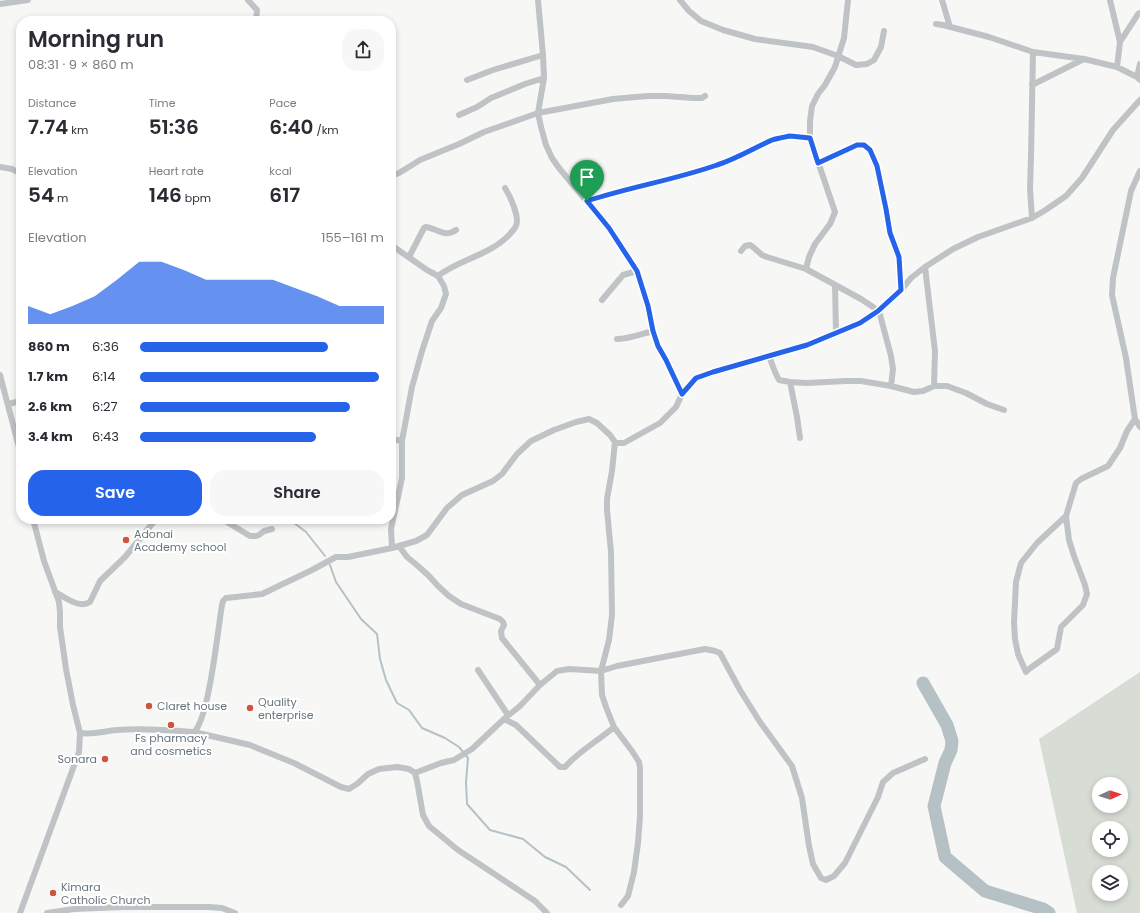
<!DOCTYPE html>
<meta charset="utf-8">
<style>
body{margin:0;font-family:Poppins,sans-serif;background:#f7f7f7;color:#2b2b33;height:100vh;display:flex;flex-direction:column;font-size:15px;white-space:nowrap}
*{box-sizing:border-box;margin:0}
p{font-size:13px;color:#7c7c81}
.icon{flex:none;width:22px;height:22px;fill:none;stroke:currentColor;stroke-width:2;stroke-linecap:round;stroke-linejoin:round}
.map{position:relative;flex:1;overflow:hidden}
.side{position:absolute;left:16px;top:16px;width:380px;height:508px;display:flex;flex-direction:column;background:#fff;border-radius:16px;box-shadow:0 2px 6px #0003}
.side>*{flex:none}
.needle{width:26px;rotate:87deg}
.controls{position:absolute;left:1092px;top:777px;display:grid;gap:8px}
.controls a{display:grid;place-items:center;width:36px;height:36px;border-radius:50%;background:#fff;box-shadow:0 2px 6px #0003;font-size:20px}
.pin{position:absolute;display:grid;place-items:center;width:34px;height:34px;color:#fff;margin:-41px -17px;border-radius:50% 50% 50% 0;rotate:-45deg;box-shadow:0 0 4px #0007}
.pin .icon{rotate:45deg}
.round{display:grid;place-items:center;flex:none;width:42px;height:42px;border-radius:16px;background:#f7f7f7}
.headline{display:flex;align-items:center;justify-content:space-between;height:68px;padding:0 12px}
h1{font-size:22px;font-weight:600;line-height:30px}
.metrics{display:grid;grid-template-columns:repeat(3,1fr);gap:6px;height:68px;padding:4px 12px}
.metrics div{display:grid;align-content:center}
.metrics b{font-size:20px;font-weight:600}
.metrics small{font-size:11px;font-weight:400}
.metrics p{font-size:11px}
.chart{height:112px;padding:8px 12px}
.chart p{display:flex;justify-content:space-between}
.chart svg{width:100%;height:72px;margin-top:4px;fill:#2563eb;opacity:.7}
.primary-button{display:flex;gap:8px;margin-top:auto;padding:8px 12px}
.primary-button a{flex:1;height:46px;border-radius:16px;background:#2563eb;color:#fff;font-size:16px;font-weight:600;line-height:46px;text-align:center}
.primary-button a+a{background:#f7f7f7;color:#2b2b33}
ul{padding:0 12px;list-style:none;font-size:13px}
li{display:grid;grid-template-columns:64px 48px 1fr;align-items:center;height:30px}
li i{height:10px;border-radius:5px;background:#2563eb}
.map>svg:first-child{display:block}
</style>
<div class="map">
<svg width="1140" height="913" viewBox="0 0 1140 913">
<rect width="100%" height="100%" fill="#f7f7f5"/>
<!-- green -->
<path fill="#d7dcd4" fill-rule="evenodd" d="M1140,672v241h-63l-38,-174zM1099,784h22v22h-22zM1099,828h22v22h-22zM1099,872h22v22h-22z"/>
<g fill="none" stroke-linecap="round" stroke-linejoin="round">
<!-- stream -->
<path stroke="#b5c1c4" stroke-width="2" d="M289,519l17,13 19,24
M330,565l6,17 25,37 16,15 3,25 6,21 11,23 12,7 13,18 23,10 14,9 9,11 -2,24 1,22 23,26 33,9 22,18 21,10 24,23"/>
<!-- river -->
<path stroke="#b5c1c4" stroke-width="13" d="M923,683l24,42 5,16 -1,9 -6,13 -11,43 11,51 40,34 58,18 6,4"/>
<!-- minor -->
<path stroke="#bfc3c6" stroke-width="6" d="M248,0l9,10 -1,11
M538,0l5,55 1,23 -6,35 3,14 5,18 6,13 7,10 50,60 28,43 11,35 5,25 5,15 8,14 16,34
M680,0l9,11 12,10 22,9 32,9 58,8 25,9 18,9 11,-1 7,-4 7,-13 3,-16
M942,0l8,27
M1110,0l10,42
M0,4l28,-4
M936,24l7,1 46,12 44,15 51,7 33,8 20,10 3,3
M1117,67l3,-25 18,-28 2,-1
M1137,77l3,-13
M467,80l26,-10 50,-15
M1032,85l52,-26
M459,115l18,-8 14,-9 34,-14 19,-6
M818,163l39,-18h7l6,5 7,16 9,43 4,24 9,24 2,33
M0,167l12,2 9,5
M1140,171l-9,20 -18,87 -1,17 14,63 9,61 5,8
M391,176l8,-3 21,-13 39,-16 25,-12 54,-19 75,-14 35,-3h18l27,2h9l3,-2
M587,201l22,-7 61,-15 39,-11 20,-7 45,-22 16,-3 20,2
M1032,218l-2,-29 1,-32 2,-105
M391,245l36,25 11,6 6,10 2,8 -5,14 -9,13 -10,30 -10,36 -10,54v37l-11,51 1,19
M741,251l4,-5 5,-1 3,2 9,8 5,2 39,12 55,30 18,12 12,45 2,13 -2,17
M409,257l15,-29 2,-1c13,2 18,11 30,3
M925,267l10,84 -1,35
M806,269l3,-12 6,-13 15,-20 5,-12 -25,-74v-17l2,-15 6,-12 7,-9 10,-18 9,-29 4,-38
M438,276c22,-17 53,-21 72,-42 1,-2 5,-5 6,-8 4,-9 -6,-30 -11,-38
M835,285l1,47
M602,300l21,-25 14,-4
M617,339c12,0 24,-5 36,-8
M769,356l6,16 4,8 11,2 16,1 40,-2h15l30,5 23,6 9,-1 11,-5h13l19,7 21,11 17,6
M0,375l21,80
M790,382l7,35 3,21
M8,404l13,-3
M391,439l11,2
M615,442l3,1h6l36,-20 16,-16 6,-13 14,-16 17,-6 94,-27 53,-22 19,-12 22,-21 10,-12 14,-11 28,-18 25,-12 54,-19 12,-7 22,-15 16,-18 31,-48 27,-30
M1066,516l3,24 5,16 11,29 2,9 -4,11 -22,22 -4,22 -28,20 -3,3 -8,-18 -3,-15 -1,-17 2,-40 5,-19 16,-20 29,-27 10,-33 5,-4 27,-13 12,-18 7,-17 8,-12
M222,519l28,17h6l3,-1 5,-4 8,-2
M399,546l8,11 11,9 11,10 9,10 11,10 12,8 39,15 3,3 1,3 -3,6 1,7 38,47
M55,592c10,5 24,17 35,10l10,-21 25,-24 31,-38
M478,670l30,45
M504,719l12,6 44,42h5c14,-16 33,-26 49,-40
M194,732l56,13 44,18 47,24 8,2 8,-5 11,-10 11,-5 18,-2 12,2 6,4 2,8 6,34 6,11 29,24 77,51 12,12
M80,733c14,2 24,-2 37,-3 26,-2 51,0 77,2 15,-13 24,-104 28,-127l1,-4 3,-3 36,-4 50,-24 24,-13h12l44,-9 24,-7 11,-6 20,-27 15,-13 31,-14 9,-7 15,-20 14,-13 23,-11 22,-8 13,-3 8,4 13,12 5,7 -3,29 -5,28v11l4,42 1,63 -3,25 -8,31 1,24 4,12 8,20 18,24 7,11 1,6v48l-2,27 -4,29 -6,24 -7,9
M415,773l26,-10 13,-3 18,-11 32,-30 16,-13 20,-21 17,-14 12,-2 32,2 16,-5 88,-17 10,2 5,2 20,37 20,32 32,44 10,32 7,48 4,18 8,14 5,2 8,-4 11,-13 33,-66 5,-15 10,-9 32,-14
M20,913l59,-161 1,-19 -7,-28 -7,-36 -6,-42v-15l-1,-10 -15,-41 -11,-42
M47,913l27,-4 49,-2h86l13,1 13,5"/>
</g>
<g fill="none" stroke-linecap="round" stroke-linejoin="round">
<defs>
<path id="route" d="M790,136l20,2 8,25 39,-18h7l6,5 7,16 9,43 4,24 9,24 2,33 -23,21 -18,12 -53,22 -94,27 -17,6 -14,16 -16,-34 -8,-14 -5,-15 -5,-25 -11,-35 -28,-43 -22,-27c43,-14 87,-21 130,-36 19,-6 37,-17 55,-25 6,-2 13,-3 18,-4z"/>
</defs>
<!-- route casing -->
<use href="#route" stroke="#fff" stroke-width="8"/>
<!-- route -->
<use href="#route" stroke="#2563eb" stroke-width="5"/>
</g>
<!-- markers -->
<g fill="#d0553c" stroke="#fff" stroke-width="1.5">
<circle cx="126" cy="540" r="4"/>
<circle cx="149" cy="706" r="4"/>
<circle cx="250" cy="708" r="4"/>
<circle cx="171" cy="725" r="4"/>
<circle cx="105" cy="759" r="4"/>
<circle cx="53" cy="893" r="4"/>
</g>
<g text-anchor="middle" stroke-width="4" stroke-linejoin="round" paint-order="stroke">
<!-- poi labels -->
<g font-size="11" fill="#66747c" stroke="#fff" text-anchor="start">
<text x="134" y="538">Adonai<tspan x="134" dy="13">Academy school</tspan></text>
<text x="258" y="706">Quality<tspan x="258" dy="13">enterprise</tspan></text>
<text x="157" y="710">Claret house</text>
<text x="171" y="742" text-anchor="middle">Fs pharmacy<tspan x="171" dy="13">and cosmetics</tspan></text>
<text x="97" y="763" text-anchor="end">Sonara</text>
<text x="61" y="891">Kimara<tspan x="61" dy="13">Catholic Church</tspan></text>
</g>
</g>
</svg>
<div class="controls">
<a><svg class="needle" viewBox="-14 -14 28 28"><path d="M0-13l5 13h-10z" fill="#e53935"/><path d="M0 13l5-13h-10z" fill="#7c7c81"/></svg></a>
<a><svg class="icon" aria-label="locate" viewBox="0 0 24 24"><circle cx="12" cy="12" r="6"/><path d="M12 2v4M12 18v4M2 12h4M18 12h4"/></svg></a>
<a><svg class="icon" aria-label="layers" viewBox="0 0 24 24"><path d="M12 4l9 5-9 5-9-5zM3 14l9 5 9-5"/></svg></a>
</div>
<div class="pin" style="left:587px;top:201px;background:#1e9e55"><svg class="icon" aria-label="arrive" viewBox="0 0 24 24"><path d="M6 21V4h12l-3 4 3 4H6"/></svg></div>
<section class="side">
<div class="headline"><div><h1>Morning run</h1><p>08:31 · 9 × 860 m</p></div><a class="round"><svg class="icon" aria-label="share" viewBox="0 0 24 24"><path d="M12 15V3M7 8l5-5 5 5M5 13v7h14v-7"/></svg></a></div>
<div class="metrics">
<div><p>Distance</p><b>7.74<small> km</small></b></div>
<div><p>Time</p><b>51:36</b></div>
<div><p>Pace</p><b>6:40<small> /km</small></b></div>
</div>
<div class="metrics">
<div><p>Elevation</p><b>54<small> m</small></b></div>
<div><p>Heart rate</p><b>146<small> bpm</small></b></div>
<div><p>kcal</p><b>617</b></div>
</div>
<div class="chart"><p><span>Elevation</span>155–161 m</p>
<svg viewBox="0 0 160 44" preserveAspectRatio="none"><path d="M0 44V33L10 38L20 33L30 27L40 17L50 6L60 6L70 11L80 17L90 17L100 17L110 17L120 22L130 27L140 33L150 33L160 33V44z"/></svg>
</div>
<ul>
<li><b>860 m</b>6:36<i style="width:77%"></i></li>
<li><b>1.7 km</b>6:14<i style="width:98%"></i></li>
<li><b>2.6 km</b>6:27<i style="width:86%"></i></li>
<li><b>3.4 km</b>6:43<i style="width:72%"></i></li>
</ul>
<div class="primary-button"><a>Save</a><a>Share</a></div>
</section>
</div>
